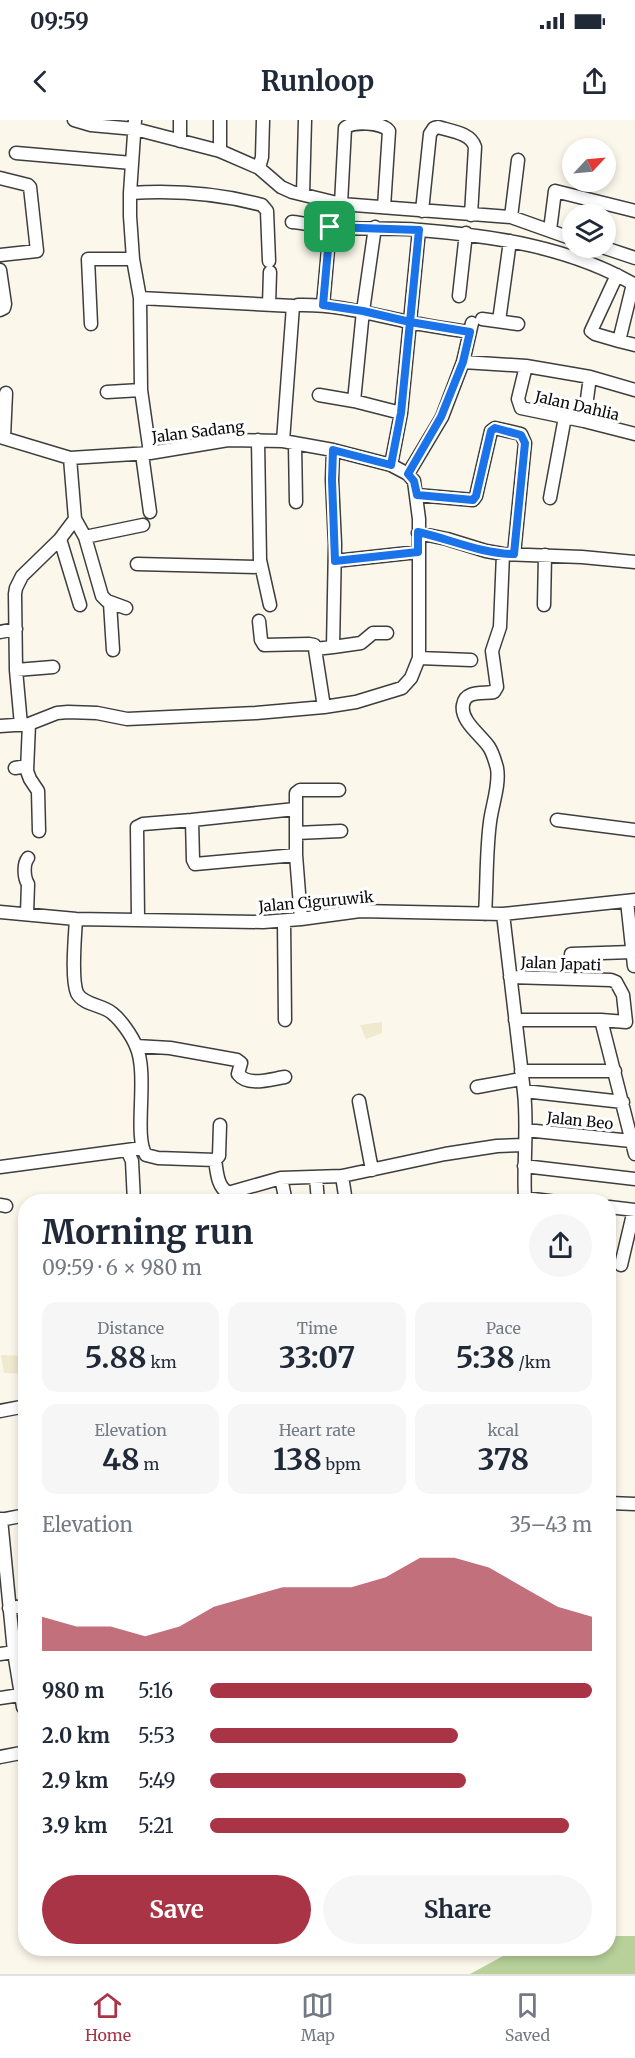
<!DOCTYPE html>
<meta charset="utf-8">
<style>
body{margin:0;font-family:Merriweather,serif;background:#f6f6f7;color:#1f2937;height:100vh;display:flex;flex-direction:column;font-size:22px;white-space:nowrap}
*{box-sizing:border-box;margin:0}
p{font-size:20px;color:#747a83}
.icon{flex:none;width:33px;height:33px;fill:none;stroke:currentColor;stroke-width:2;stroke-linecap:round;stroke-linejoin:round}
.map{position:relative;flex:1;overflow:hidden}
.drawer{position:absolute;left:18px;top:1074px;width:598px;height:762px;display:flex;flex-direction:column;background:#fff;border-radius:24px;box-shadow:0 3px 9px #0003}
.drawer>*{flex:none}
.needle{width:39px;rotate:64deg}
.buttons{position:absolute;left:562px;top:18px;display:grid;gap:12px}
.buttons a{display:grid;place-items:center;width:54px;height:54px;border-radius:50%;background:#fff;box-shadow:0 3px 9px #0003;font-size:30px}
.pin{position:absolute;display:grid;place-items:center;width:51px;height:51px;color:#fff;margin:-26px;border-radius:12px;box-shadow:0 3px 9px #0006}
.round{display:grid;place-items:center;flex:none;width:63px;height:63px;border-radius:32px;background:#f6f6f7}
.head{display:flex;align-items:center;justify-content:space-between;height:102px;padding:0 24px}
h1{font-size:33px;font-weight:700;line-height:45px}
.figures{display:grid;grid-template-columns:repeat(3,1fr);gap:9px;height:102px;padding:6px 24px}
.figures div{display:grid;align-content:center;border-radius:15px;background:#f6f6f7;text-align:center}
.figures b{font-size:30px;font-weight:700}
.figures small{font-size:16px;font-weight:400}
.figures p{font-size:16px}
.chart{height:168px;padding:12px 24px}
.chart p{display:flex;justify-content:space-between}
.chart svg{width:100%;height:108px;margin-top:6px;fill:#a93446;opacity:.7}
.primary-button{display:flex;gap:12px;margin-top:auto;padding:12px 24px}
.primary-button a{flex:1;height:69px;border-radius:36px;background:#a93446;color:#fff;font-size:24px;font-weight:700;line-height:69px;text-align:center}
.primary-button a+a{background:#f6f6f7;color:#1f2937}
ul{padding:0 24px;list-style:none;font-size:20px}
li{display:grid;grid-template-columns:96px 72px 1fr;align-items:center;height:45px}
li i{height:15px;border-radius:8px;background:#a93446}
.status{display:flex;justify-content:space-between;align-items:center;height:42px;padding:0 30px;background:#fff;direction:ltr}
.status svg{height:16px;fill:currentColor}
header{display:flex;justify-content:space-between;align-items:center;height:78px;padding:0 24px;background:#fff;font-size:27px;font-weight:700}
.tabs{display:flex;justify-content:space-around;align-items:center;height:84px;border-top:2px solid #e0e1e3;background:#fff;font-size:16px;color:#747a83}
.tabs a{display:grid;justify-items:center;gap:3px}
.tabs .on{color:#a93446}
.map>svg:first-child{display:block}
</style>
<div class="status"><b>09:59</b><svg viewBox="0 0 49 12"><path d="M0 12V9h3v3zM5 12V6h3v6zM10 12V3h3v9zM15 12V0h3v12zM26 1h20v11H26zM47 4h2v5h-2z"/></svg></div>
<header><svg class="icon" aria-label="back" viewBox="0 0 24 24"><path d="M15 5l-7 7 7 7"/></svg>Runloop<svg class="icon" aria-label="share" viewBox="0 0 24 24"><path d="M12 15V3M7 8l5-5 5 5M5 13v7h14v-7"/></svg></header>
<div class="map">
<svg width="635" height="1854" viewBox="0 0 635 1854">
<rect width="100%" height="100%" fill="#fcf7eb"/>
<!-- farmland -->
<path fill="#efe9ce" d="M382,902v11l-16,6 -6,-14z
M1,1235l24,1v18l-21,-1z"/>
<!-- forest -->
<path fill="#b8d19a" d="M609,1816h26v38h-165l46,-25 93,-1z"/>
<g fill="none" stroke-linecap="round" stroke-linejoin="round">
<defs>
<path id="minor" d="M74,0l17,5 44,4 85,22 39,17 22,19 11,5 49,12 170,13 62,22
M135,0l-5,73v23l3,43 7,39 1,92 9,63
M180,21v-21
M220,31v-31
M16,33l116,10
M259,48l3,-11 1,-37
M0,58l28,7 2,2 7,64 -37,4
M130,73c46,-3 88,0 132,12l5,6 2,50
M303,74l2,-74
M341,84l4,-76c8,-7 37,-6 44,3l-5,76
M422,91l8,-77 4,-6 4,-1c13,4 33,6 37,20l-4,68
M511,97l7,-57
M292,102c12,1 24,4 36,5 30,3 61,0 92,3 74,6 150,17 215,55
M375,107l-12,84 -9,90 47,12
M550,110l5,-39 80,20
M605,128l30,10
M0,150l5,34 -1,4 -4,2
M617,155l-26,56 4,3 24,7
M633,164l-14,57 16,4
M459,176l7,-63
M140,178l153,8 -10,135
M269,185l1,-33
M298,185c39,-1 73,9 111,17 20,4 40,7 60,10
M323,185l7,-78
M482,199l36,5
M499,201l11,-80
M91,204l-3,-65h45
M463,242l63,4 64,11 45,13
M526,246l-8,33 3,9 63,13 51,13
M107,272l34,-2
M319,275l35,6
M584,301l6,-44
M0,317l70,21 80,-5 78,-13 55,1 50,9 58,15 17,9 6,7 5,38v139l-8,20 -9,10 -46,14 -32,5 -68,6 -129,6 -30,-6 -29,-1 -11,1 -28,11 -29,2
M4,317l2,-44
M258,320l2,120 10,45
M295,324l1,58
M142,334l8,58
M391,345l10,-52 18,-183
M408,354l34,-57 21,-55 9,-39
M417,375l56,5 3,-4 15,-65 4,-3 26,6 4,9 -11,111
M550,378l15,-81
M75,399l10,18 17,59 5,5 19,7
M418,413l29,6 39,12 17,3 79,3 53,5
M85,417l58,-12
M60,419l20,66
M335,441l83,-9
M137,444l124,3
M110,483l3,47
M544,485l1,-50
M259,501l2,19 3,5 45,-1 5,1 1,4
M0,512l16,-3
M333,527l28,-4 12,-10h14
M419,538l52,2
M16,550l37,-3
M324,587l-9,-58 18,-2 2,-103 -3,-64 1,-30
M29,604l-2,47 3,8 8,12 1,40
M21,605l-5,-55 -1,-76 1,-6 6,-12 38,-37 15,-20 -5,-61
M15,648l12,-2
M295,689l-103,11 1,40 2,4 101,-9
M557,700l78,10
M296,713l45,-2
M627,781l7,65
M0,792l76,7 187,3 38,-3 59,-8 143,3 132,-14
M27,794l1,-30c-4,-6 -5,-20 0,-26
M485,794c2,-30 1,-62 5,-92 2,-17 10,-37 7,-54 -2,-7 -4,-15 -8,-21 -8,-12 -29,-26 -26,-42 2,-15 20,-11 31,-13l3,-5 -5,-36 8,-24 3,-73
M503,794c7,59 14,119 21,178 4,35 -1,71 1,106l32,4
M76,799c-1,18 -5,59 1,74 6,12 26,12 35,20 9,7 20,23 24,33 13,28 -3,91 10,109l12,3 57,2c2,12 2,26 13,33l53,-15 61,-2 103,-22 52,-8 28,-1
M138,799l-1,-92 6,-3 49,-4
M301,799l-5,-64v-62l4,-3h39
M284,801l1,99
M571,834l61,-2
M510,857l101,3 5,2 7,13 3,27 -25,-2
M515,900h86l34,134
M136,926l34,2 67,12 4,3 -3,11c10,13 33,5 47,3
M521,951h94
M477,967l44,-8
M524,971l99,11
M359,981l13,69
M526,1010l105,11
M127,1030l5,11 2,41
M215,1040l4,-4 1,-31
M524,1046l111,13
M0,1047l142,-19
M342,1056l4,26
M316,1057l2,25
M281,1058l5,24
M0,1085l6,1
M609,1087l26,3
M621,1145l13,-55
M0,1291l26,-5
M609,1383l26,1
M1,1399l13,133 12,-2
M0,1400l26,-5
M9,1488l17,-2
M0,1534l14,-2 9,55 3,4
M0,1578l20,-3
M0,1637l26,-5"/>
</defs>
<!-- minor casing -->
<use href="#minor" stroke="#3e3e3e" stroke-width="15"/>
<!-- minor -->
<use href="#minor" stroke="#fff" stroke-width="12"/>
</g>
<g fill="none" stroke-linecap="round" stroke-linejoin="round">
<defs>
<path id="route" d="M330,107l-7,78 40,6 47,11 -9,91 -10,52 -58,-15 -1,30 3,81 83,-9v-20c32,7 64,22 96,22l11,-111 -4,-8 -26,-7 -4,3 -15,65 -3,4 -56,-5 -3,-14 -6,-7 33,-57 22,-55 7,-30 -60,-10 9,-92 -89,-3"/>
</defs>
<!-- route casing -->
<use href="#route" stroke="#fff" stroke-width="12"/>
<!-- route -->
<use href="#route" stroke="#1a73e8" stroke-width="8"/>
</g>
<g text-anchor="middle" stroke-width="6" stroke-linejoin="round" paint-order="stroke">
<!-- street labels -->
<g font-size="15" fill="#0b0b0b" stroke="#fff">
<text transform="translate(577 286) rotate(13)" y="5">Jalan Dahlia</text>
<text transform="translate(198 312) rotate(-7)" y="5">Jalan Sadang</text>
<text transform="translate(316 782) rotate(-5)" y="5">Jalan Ciguruwik</text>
<text transform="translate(561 844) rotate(2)" y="5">Jalan Japati</text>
<text transform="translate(580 1001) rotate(6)" y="5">Jalan Beo</text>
</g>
</g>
</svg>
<div class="buttons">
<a><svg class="needle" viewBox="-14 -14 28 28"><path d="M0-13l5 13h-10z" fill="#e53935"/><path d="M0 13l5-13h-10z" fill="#747a83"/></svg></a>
<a><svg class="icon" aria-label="layers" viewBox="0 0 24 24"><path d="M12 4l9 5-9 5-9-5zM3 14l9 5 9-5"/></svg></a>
</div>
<div class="pin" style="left:330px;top:107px;background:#1e9e55"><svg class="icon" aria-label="arrive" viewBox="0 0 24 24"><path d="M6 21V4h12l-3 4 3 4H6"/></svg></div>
<section class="drawer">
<div class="head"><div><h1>Morning run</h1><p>09:59 · 6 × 980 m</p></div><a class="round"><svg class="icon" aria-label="share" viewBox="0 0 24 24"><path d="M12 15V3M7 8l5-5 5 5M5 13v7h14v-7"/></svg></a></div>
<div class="figures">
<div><p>Distance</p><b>5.88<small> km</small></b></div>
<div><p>Time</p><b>33:07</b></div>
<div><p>Pace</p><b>5:38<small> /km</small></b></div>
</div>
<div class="figures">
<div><p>Elevation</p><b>48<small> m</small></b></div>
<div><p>Heart rate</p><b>138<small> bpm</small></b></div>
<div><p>kcal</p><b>378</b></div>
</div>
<div class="chart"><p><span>Elevation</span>35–43 m</p>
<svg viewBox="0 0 160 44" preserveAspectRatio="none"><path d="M0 44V30L10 34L20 34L30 38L40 34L50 26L60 22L70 18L80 18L90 18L100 14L110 6L120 6L130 10L140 18L150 26L160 30V44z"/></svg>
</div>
<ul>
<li><b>980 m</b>5:16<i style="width:100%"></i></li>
<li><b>2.0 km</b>5:53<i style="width:65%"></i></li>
<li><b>2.9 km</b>5:49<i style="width:67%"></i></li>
<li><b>3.9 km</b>5:21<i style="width:94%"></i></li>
</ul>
<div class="primary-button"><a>Save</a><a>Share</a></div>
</section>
</div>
<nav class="tabs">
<a class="on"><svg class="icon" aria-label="home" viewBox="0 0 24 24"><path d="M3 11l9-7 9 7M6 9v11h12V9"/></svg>Home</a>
<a><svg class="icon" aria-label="map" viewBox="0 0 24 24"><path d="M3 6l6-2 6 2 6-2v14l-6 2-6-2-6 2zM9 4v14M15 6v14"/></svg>Map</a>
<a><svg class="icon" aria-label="saved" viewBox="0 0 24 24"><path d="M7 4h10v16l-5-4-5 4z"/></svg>Saved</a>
</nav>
